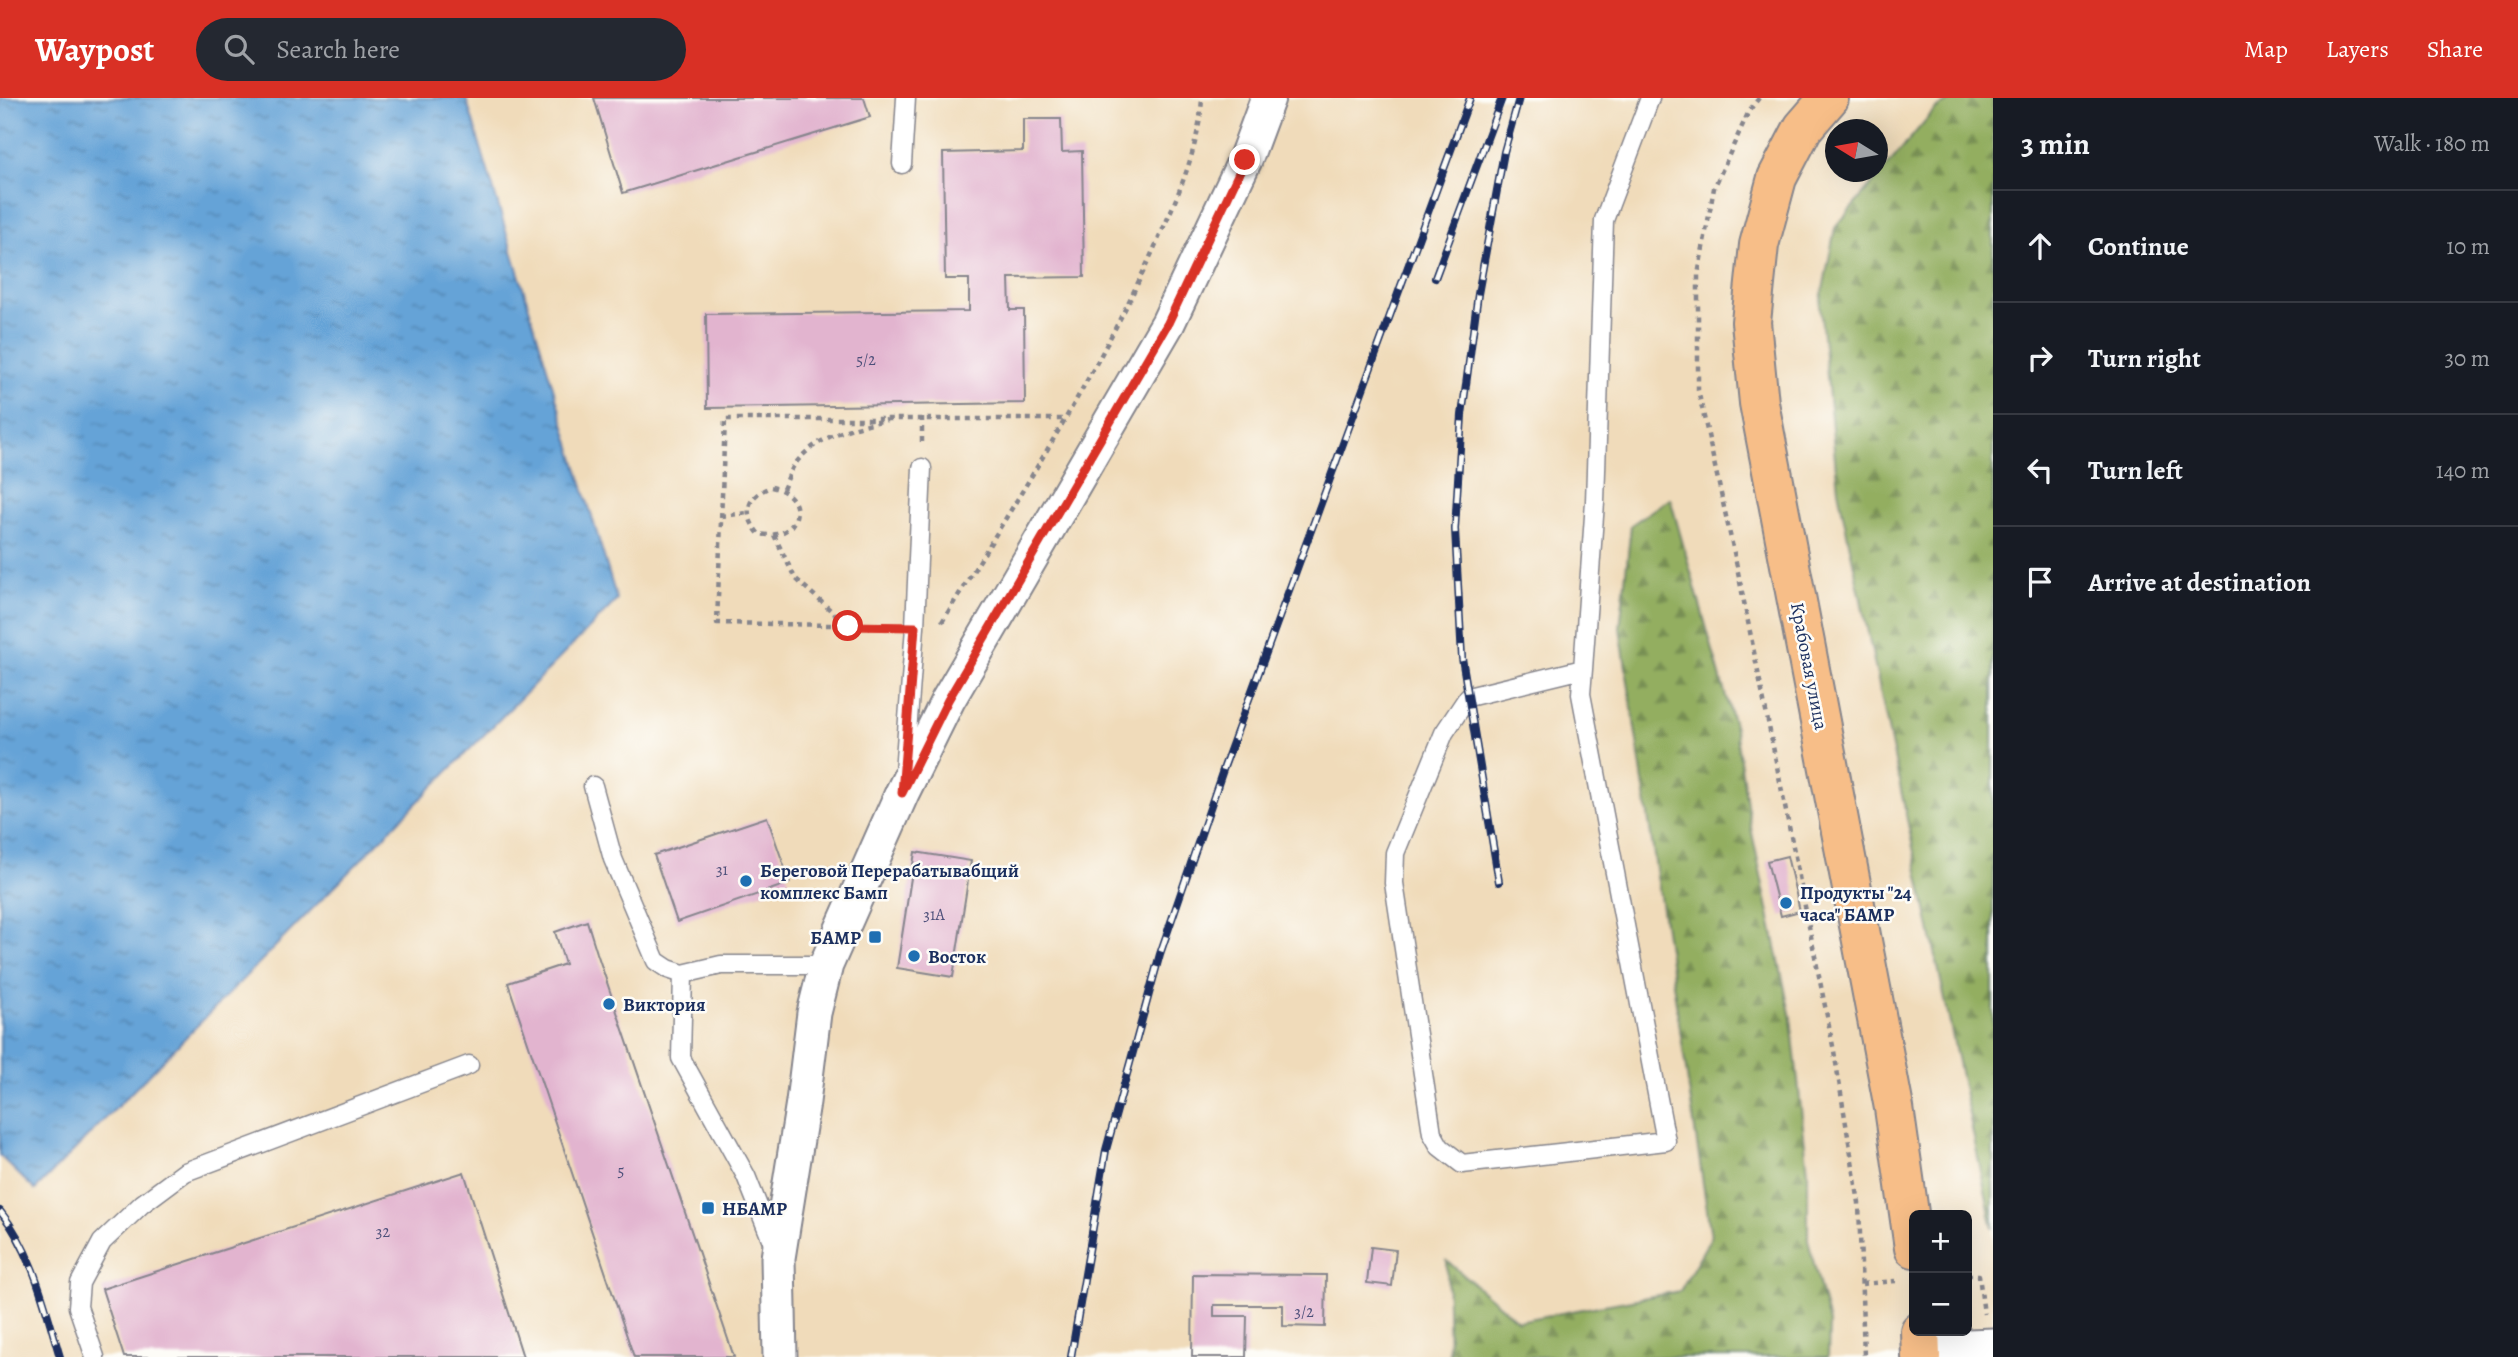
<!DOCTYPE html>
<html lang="en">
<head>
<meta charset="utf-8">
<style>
  :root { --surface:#171b24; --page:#242831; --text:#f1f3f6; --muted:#9ea1a6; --line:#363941; --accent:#d93025 }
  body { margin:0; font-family:Alegreya,serif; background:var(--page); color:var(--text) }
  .controls { position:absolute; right:21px; bottom:21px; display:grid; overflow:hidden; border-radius:10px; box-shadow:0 7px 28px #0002 }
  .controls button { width:63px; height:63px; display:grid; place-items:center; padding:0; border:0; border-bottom:2px solid var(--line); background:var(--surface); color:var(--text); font:35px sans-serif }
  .compass { position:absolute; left:1825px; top:21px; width:63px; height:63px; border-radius:50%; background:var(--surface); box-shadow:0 7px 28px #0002; rotate:281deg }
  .stop { position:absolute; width:21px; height:21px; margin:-16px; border:5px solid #d93025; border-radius:50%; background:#fff }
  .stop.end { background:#d93025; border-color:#fff; box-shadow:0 2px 7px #0008 }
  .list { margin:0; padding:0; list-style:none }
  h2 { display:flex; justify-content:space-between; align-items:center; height:91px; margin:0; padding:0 28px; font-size:30px }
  h2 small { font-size:23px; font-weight:400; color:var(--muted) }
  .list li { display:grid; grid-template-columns:46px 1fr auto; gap:21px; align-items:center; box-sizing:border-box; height:112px; padding:0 28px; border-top:2px solid var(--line) }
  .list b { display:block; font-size:26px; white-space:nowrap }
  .list em { font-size:23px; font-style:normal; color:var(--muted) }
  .icon { flex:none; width:38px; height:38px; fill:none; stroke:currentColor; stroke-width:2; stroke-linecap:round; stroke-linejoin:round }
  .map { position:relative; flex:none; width:1993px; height:1259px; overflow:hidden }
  header { display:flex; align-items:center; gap:42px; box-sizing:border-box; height:98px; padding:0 35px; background:var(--accent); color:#fff }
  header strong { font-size:33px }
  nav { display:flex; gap:38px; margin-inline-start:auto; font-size:24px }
  .search { width:490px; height:63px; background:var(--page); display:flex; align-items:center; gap:18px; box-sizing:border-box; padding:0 24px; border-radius:38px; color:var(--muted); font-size:26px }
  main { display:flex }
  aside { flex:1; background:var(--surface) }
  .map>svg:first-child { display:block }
  .forest { fill:url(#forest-firs); stroke:#576e5f; stroke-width:2 }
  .water { fill:url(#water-ripples); stroke:#40699a; stroke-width:2 }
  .building { fill:#e2b4cf }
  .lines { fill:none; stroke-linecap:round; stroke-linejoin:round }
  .lane-casing { stroke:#86858c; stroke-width:21 }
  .street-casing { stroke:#86858c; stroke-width:37 }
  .primary-casing { stroke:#86858c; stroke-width:42 }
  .path { stroke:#86858c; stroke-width:4.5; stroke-dasharray:5 5; stroke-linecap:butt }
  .lane { stroke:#fff; stroke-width:18 }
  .street { stroke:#fff; stroke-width:33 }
  .primary { stroke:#f7be88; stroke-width:38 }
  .rail-casing { stroke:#1b2f5e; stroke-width:8 }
  .rail { stroke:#fdfcf7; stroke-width:5; stroke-dasharray:16; stroke-linecap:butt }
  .route { stroke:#d93025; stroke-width:9 }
  .poi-dot { fill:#1f6fb2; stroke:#fdfcf7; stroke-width:2.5 }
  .labels { text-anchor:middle; stroke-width:5; stroke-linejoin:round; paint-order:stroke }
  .number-label { font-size:16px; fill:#4d507a }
  .street-label { font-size:19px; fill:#1b2f5e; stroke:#fdfcf7 }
  .poi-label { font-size:19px; font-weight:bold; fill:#1b2f5e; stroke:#fdfcf7; text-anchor:start }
</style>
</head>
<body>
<header>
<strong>Waypost</strong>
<div class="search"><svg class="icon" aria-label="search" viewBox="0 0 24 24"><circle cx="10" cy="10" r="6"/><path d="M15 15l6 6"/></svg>Search here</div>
<nav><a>Map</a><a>Layers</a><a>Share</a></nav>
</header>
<main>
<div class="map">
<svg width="1993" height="1259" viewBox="0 0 1993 1259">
  <defs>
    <pattern id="forest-firs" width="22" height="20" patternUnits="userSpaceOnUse" patternTransform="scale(1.75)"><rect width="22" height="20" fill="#93ae60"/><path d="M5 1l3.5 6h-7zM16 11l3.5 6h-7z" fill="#778e52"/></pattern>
    <pattern id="water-ripples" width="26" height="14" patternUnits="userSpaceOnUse" patternTransform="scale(1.75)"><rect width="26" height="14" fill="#65a3d7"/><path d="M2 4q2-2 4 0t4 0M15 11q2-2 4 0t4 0" fill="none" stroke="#5285b2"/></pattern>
  </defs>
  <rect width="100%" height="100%" fill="#fdfcf7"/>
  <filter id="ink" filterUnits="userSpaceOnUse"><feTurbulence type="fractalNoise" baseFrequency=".0143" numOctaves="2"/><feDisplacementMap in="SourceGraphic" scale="14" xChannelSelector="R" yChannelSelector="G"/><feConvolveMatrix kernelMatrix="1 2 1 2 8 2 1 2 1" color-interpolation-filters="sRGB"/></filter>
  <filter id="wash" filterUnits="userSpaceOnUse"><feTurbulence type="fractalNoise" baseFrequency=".00686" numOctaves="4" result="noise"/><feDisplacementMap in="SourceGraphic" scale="28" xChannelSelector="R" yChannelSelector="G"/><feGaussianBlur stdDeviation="1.57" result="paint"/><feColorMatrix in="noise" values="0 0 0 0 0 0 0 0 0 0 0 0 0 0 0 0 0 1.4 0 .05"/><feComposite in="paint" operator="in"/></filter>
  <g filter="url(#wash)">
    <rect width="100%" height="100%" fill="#f0dbba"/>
    <g class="forest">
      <polygon points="1958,0 1993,0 1993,1131 1838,392 1820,207 1835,130 1936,10"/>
      <polygon points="1670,400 1735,631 1750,725 1791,920 1808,1074 1808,1142 1829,1225 1828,1259 1449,1259 1447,1163 1518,1223 1680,1193 1711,1139 1620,530 1631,427"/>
    </g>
    <polygon class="water" points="0,0 466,0 617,502 35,1092 0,1058"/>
    <g id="blocks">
      <g class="building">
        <polygon points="594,0 864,0 870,19 623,95"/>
        <polygon points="1023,21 1061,21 1062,54 1082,53 1084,179 1009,180 1010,212 1024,212 1025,305 707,310 706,216 969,213 969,181 945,181 943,55 1023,53"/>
        <polygon points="767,719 790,785 677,824 654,757"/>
        <polygon points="915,754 971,763 953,879 897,870"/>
        <polygon points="1787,758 1800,813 1781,818 1767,763"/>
        <polygon points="587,823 597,855 734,1259 634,1259 508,885 565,866 555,834"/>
        <polygon points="464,1074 523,1259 124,1259 102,1191"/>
        <polygon points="1371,1149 1396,1152 1392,1188 1367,1185"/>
        <polygon points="1193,1176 1326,1177 1325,1229 1283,1228 1283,1207 1214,1207 1214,1218 1247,1218 1246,1259 1192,1259"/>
      </g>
    </g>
  </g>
  <g filter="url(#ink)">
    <use href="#blocks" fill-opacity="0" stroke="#86858c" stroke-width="2"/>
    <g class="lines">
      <defs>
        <g id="lane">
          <polyline points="902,66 906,0"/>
          <polyline points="1583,571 1468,599 1444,635 1395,755 1394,785 1432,1035 1440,1049 1462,1066 1666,1043 1581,596 1583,571 1595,404 1604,122 1650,0"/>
          <polyline points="904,674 915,529 922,370"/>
          <polyline points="593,688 613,761 656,863 668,871 683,876 721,867 826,867"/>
          <polyline points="683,876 681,960 746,1078 774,1148"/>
          <polyline points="95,1259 78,1209 80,1185 102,1144 142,1106 185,1074 469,967"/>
        </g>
        <g id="street">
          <polyline points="1921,1250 1993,1247"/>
          <polyline points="780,1259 778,1160 803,1004 814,915 826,867 902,695 948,602 1168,225 1245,62 1268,0"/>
        </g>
        <g id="primary">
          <polyline points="1829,0 1803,30 1777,80 1759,147 1751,224 1759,305 1894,1010 1914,1150"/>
          <polyline points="1920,1233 1921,1259"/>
        </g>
      </defs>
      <use href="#lane" class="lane-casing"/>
      <use href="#street" class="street-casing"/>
      <use href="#primary" class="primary-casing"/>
      <g class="path">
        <polyline points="1759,0 1749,13 1714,90 1698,177 1698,292 1735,459 1834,953 1859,1105 1864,1259"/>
        <polyline points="922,319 922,345"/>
        <path d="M771,389C812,397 801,444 759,436C742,416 746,398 771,389Z"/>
        <path d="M783,391C787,383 790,373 795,366C816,338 855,328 887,322"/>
        <polyline points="721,418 748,415"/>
        <polyline points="774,437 795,480 847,527"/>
        <path d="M942,524C1016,403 1093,284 1152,155C1174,107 1199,54 1202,0"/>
        <polyline points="891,528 717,525 725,321 1066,321"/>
        <polyline points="1967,1177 1979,1177 1984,1216"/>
        <polyline points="1862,1186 1896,1183"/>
      </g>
      <use href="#lane" class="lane"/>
      <use href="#street" class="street"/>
      <use href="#primary" class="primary"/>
      <defs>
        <g id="rail">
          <polyline points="1435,180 1502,0"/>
          <polyline points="1499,784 1462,560 1455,431 1462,317 1478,196 1504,54 1519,0"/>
          <path d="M0,1113C33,1154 45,1209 60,1259"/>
          <polyline points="1071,1259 1106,1052 1160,856 1224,669 1470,0"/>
        </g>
      </defs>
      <use href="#rail" class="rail-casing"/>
      <use href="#rail" class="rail"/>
    </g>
  </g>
  <g class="lines" filter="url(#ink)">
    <polyline class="route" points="848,528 915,529 902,695 948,602 1168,225 1245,62"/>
  </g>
  <g class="poi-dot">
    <circle cx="746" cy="783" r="7"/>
    <circle cx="1786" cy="805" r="7"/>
    <rect x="868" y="832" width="14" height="14" rx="3.5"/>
    <circle cx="914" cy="858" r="7"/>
    <circle cx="609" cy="906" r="7"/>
    <rect x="701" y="1103" width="14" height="14" rx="3.5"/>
  </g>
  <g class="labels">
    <g class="number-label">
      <text x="866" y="267">5/2</text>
      <text x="722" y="777">31</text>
      <text x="934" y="822">31А</text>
      <text x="621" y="1078">5</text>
      <text x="383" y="1139">32</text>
      <text x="1304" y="1219">3/2</text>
    </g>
    <g class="street-label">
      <text transform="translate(1810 568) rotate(79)" y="7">Крабовая улица</text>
    </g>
    <g class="poi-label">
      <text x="760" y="779">Береговой Перерабатывабщий<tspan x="760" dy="22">комплекс Бамп</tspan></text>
      <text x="1800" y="801">Продукты "24<tspan x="1800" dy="22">часа" БАМР</tspan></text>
      <text x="861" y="846" text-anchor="end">БАМР</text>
      <text x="928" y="865">Восток</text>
      <text x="623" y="913">Виктория</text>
      <text x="722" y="1117">НБАМР</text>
    </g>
  </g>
</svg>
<div class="controls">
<button>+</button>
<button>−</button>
</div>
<svg class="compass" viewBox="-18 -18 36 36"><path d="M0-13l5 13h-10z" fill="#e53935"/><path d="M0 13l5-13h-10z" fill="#9ea1a6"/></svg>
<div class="stop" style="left:848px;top:528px"></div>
<div class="stop end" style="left:1245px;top:62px"></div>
</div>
<aside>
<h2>3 min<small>Walk · 180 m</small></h2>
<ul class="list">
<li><svg class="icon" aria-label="ahead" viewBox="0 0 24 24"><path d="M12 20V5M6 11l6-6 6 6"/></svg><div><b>Continue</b></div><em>10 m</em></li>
<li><svg class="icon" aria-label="right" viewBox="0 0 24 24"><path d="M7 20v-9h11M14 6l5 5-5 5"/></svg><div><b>Turn right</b></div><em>30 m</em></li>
<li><svg class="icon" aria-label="left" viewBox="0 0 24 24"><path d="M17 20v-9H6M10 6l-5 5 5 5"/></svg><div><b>Turn left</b></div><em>140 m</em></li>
<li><svg class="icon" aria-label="arrive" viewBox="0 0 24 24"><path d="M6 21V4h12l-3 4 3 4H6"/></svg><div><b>Arrive at destination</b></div></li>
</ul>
</aside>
</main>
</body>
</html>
